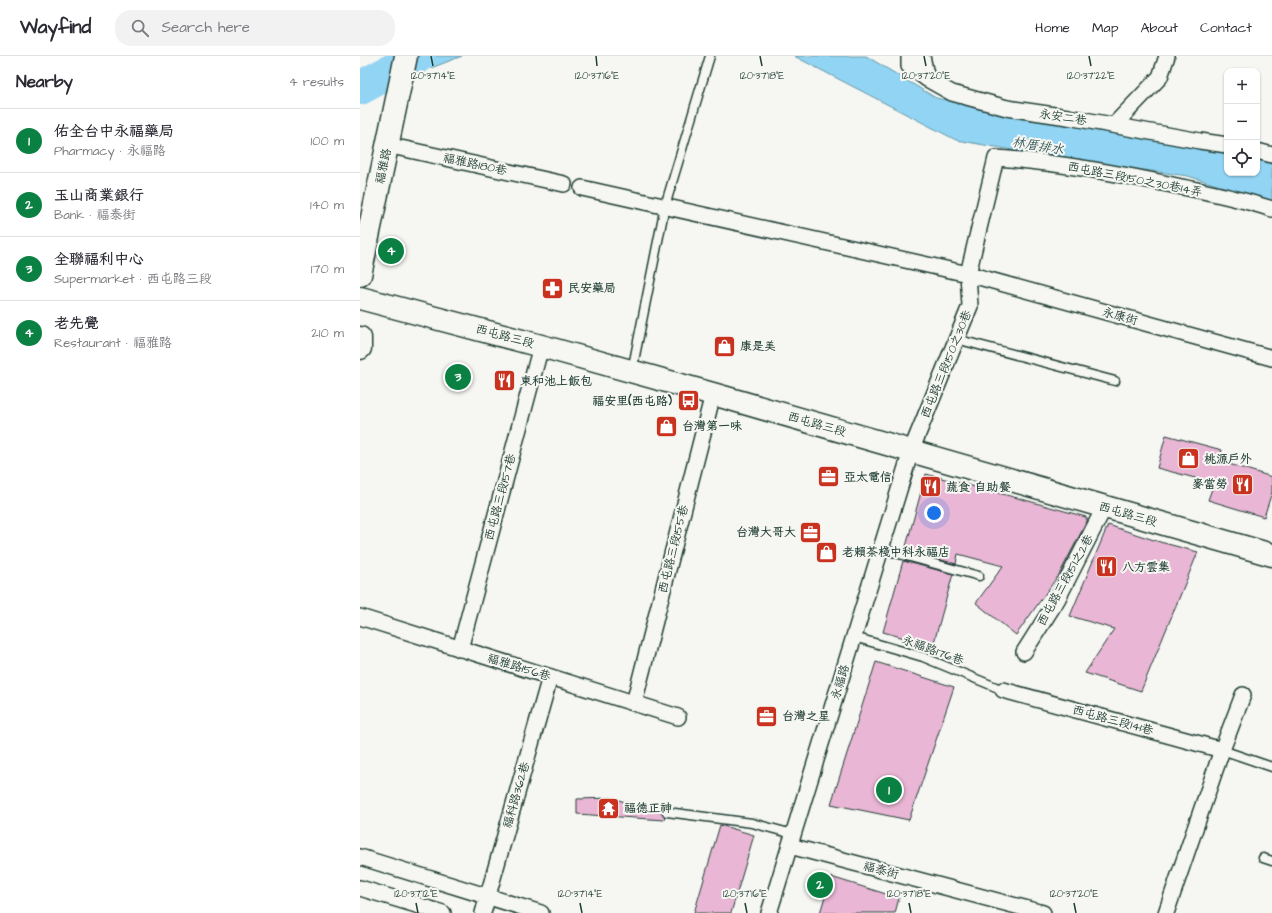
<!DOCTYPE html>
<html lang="en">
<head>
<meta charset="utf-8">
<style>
  :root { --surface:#fff; --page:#f2f2f3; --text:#2b2b33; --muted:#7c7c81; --line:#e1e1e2; --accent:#0b8043 }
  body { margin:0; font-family:"Architects Daughter","LXGW WenKai TC",sans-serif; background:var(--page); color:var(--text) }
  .controls { position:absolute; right:12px; top:12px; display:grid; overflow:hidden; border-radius:8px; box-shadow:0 1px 3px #0004 }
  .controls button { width:36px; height:36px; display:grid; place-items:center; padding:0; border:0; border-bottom:1px solid var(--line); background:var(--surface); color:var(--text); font:20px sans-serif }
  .you { position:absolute; left:574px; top:457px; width:14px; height:14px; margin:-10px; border:3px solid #fff; border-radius:50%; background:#1a73e8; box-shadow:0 0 0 6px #1a73e833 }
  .badge { display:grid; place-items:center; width:26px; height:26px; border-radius:50%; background:var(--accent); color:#fff; font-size:13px; font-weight:700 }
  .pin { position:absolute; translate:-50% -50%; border:2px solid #fff; box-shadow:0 1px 4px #0006 }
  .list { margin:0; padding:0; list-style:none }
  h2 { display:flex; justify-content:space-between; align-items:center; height:52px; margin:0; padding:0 16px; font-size:17px }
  h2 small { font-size:13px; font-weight:400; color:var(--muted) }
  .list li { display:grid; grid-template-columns:26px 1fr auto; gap:12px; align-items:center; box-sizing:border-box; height:64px; padding:0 16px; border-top:1px solid var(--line) }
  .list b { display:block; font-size:15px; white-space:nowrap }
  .list p { margin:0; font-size:13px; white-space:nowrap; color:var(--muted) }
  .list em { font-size:13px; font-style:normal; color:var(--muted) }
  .icon { flex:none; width:22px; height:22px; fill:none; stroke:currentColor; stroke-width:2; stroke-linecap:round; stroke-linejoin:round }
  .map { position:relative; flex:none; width:912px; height:857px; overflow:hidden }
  header { display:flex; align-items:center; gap:24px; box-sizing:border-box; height:56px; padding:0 20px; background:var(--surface); border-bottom:1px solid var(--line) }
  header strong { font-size:19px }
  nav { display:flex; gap:22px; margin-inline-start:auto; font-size:14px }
  .search { width:280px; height:36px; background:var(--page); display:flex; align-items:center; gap:10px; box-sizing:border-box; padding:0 14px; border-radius:16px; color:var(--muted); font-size:15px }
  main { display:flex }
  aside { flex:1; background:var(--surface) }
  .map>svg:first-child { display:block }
  .water { fill:#92d4f3; stroke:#6498a7 }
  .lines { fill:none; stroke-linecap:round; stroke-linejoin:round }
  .river { stroke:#92d4f3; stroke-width:34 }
  .building { fill:#e9b6d5; stroke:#1f3d34 }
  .lane-casing { stroke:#1f3d34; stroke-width:11 }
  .street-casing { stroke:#1f3d34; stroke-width:18 }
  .secondary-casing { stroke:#1f3d34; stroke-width:25 }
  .lane { stroke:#f6f6f2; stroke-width:8 }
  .street { stroke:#f6f6f2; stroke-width:15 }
  .secondary { stroke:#f6f6f2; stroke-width:22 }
  .ticks { fill:none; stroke:#1f3d34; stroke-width:1.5 }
  .labels { text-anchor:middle; stroke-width:4; stroke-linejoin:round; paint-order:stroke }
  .street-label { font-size:12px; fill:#1f3d34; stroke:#f6f6f2 }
  .poi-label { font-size:12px; font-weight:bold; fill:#1f3d34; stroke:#f6f6f2; text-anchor:start }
  .water-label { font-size:13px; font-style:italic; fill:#365b5a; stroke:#f6f6f2 }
  .ticks-label { font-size:10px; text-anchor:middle; fill:#1f3d34; stroke:#f6f6f2; stroke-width:4; stroke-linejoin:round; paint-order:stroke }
</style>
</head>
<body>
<header>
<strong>Wayfind</strong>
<div class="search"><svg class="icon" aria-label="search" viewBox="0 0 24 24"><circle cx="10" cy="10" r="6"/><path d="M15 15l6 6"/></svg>Search here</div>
<nav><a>Home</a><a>Map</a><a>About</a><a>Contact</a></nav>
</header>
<main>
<aside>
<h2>Nearby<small>4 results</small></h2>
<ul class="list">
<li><span class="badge">1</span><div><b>佑全台中永福藥局</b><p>Pharmacy · 永福路</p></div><em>100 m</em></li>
<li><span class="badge">2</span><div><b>玉山商業銀行</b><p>Bank · 福泰街</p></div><em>140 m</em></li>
<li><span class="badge">3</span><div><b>全聯福利中心</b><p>Supermarket · 西屯路三段</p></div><em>170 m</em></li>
<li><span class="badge">4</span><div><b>老先覺</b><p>Restaurant · 福雅路</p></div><em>210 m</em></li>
</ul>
</aside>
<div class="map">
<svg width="912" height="857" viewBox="0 0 912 857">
  <rect width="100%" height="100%" fill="#f6f6f2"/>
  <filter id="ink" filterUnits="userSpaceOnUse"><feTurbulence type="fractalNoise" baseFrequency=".025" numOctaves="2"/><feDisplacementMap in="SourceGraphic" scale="8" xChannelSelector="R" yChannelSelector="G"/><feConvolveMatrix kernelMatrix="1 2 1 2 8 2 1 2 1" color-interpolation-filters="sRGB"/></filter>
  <g filter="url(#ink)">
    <g class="water">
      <polygon points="71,0 102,0 66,14"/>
      <polygon points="434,0 506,0 576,42 738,75 867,96 867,117 897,117 897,103 912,108 912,146 828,120 704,103 596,84"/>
    </g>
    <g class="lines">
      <polyline class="river" points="0,32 59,0"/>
    </g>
    <g class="building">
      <polygon points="806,379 862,394 859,405 912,421 912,436 904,461 848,444 854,427 797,412"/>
      <polygon points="566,418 665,444 726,461 726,463 728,463 700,517 656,579 616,547 643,510 598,498 596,508 545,494"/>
      <polygon points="748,469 800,486 838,496 781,635 725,617 754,573 710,560"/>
      <polygon points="543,505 593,518 573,590 523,576"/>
      <polygon points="516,606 594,631 549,764 471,748"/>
      <polygon points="251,742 302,756 305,761 304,764 217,758 217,743"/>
      <polygon points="360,769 394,779 371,857 334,857"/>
      <polygon points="471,821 539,842 535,857 460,857"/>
    </g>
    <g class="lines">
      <defs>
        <g id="lane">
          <polyline points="596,283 755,325"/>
          <polyline points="272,315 305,150 350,0"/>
          <polyline points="521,493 619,520"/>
          <polyline points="494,581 563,601 643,634"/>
          <polyline points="862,694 912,711"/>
          <polyline points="307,756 392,767 433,778"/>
          <polyline points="903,802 912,805"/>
        </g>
        <g id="street">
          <polyline points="549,0 549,10 567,23"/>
          <polyline points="562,0 567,23 592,37 647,52 708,61 840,85 867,89"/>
          <polyline points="754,69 800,21 807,0"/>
          <polyline points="27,89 204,128"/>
          <polyline points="897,95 912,99"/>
          <polyline points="222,132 608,218 912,302"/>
          <polyline points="0,561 318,661"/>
          <polyline points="100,593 181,290"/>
          <polyline points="664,596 697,544 744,452"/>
          <polyline points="643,634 862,694"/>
          <polyline points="274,647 353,338"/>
          <polyline points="430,790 683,857"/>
          <polyline points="0,801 181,857"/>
          <polyline points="0,832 83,857"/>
          <polyline points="123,857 190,621"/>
          <path d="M409,857L551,395L610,250L608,218L636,102C697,106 757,117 817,130C849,136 881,143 912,153"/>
          <polyline points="806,857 862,694 883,639"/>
        </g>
        <g id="secondary">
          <polyline points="0,219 46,0"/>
          <polyline points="0,242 181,290 353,338 912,499"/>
          <polyline points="0,282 0,292"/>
        </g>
      </defs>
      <use href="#lane" class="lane-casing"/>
      <use href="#street" class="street-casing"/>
      <use href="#secondary" class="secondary-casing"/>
      <use href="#lane" class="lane"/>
      <use href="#street" class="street"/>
      <use href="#secondary" class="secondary"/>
    </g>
  </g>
  <path class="ticks" d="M71,0L73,10M236,0L237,10M400,0L402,10M564,0L566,10M729,0L731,10M56,847L58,857M220,847L222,857M385,847L387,857M549,847L551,857M714,847L716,857"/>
  <defs>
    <symbol id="pharmacy-square" viewBox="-11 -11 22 22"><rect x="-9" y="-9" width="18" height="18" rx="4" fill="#c8321e" stroke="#f6f6f2"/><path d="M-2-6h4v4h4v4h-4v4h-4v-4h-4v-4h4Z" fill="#fff"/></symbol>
    <symbol id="shop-square" viewBox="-11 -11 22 22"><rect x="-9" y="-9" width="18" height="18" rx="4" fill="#c8321e" stroke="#f6f6f2"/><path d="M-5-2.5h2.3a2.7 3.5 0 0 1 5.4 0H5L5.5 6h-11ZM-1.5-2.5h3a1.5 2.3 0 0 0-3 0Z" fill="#fff"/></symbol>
    <symbol id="restaurant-square" viewBox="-11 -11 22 22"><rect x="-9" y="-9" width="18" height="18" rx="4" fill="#c8321e" stroke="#f6f6f2"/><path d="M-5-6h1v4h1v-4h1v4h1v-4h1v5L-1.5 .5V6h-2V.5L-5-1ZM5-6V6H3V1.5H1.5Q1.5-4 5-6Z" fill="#fff"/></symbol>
    <symbol id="bus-square" viewBox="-11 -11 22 22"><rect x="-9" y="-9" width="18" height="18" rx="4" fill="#c8321e" stroke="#f6f6f2"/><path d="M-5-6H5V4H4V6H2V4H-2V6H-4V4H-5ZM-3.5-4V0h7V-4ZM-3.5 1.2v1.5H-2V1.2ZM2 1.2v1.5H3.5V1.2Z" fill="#fff"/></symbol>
    <symbol id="office-square" viewBox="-11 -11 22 22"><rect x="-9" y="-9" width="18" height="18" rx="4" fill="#c8321e" stroke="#f6f6f2"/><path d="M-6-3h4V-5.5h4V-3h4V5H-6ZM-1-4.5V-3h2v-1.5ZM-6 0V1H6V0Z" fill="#fff"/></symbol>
    <symbol id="temple-square" viewBox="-11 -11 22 22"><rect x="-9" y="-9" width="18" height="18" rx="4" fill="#c8321e" stroke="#f6f6f2"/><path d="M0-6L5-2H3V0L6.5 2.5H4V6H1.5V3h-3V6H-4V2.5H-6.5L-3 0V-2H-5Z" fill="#fff"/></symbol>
  </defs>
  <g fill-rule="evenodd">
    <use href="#pharmacy-square" x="180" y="220" width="25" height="25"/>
    <use href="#shop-square" x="352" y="278" width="25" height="25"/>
    <use href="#restaurant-square" x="132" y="312" width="25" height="25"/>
    <use href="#bus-square" x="316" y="332" width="25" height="25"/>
    <use href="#shop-square" x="294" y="358" width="25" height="25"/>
    <use href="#shop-square" x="816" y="390" width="25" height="25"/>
    <use href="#office-square" x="456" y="408" width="25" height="25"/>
    <use href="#restaurant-square" x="870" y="416" width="25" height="25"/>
    <use href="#restaurant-square" x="558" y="418" width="25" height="25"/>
    <use href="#office-square" x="438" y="464" width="25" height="25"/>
    <use href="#shop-square" x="454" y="484" width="25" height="25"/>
    <use href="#restaurant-square" x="734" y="498" width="25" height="25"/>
    <use href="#office-square" x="394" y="648" width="25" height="25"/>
    <use href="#temple-square" x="236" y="740" width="25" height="25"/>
  </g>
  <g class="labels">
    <g class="street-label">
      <text transform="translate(703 61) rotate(9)" y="4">永安二巷</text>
      <text transform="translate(115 108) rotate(12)" y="4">福雅路180巷</text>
      <text transform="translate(23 110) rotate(-78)" y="4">福雅路</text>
      <text transform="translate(775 123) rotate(11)" y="4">西屯路三段150之30巷14弄</text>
      <text transform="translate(760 260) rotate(15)" y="4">永康街</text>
      <text transform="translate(145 280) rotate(15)" y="4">西屯路三段</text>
      <text transform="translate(586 308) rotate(-68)" y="4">西屯路三段150之30巷</text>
      <text transform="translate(457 368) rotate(16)" y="4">西屯路三段</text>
      <text transform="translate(140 441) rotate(-75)" y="4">西屯路三段157巷</text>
      <text transform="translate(768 458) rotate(16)" y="4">西屯路三段</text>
      <text transform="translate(313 493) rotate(-76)" y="4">西屯路三段155巷</text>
      <text transform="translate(705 524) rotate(-61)" y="4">西屯路三段151之2巷</text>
      <text transform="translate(573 594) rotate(20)" y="4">永福路176巷</text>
      <text transform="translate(159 611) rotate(17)" y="4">福雅路156巷</text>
      <text transform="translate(480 626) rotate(-73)" y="4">永福路</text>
      <text transform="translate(753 664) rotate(15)" y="4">西屯路三段141巷</text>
      <text transform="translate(156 739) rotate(-74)" y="4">福科路362巷</text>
      <text transform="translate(521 814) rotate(15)" y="4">福泰街</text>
    </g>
    <g class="poi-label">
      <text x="208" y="236">民安藥局</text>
      <text x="380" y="294">康是美</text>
      <text x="160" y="329">東和池上飯包</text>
      <text x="312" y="349" text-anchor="end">福安里(西屯路)</text>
      <text x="322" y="374">台灣第一味</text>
      <text x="844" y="407">桃源戶外</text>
      <text x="484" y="425">亞太電信</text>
      <text x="868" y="432" text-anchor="end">麥當勞</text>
      <text x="586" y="435">蔬食 自助餐</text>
      <text x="436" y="480" text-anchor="end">台灣大哥大</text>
      <text x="482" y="500">老賴茶棧中科永福店</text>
      <text x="762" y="515">八方雲集</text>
      <text x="422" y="664">台灣之星</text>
      <text x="264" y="756">福德正神</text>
    </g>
    <g class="water-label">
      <text transform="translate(678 89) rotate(9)" y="5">林厝排水</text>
    </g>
  </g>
  <g class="ticks-label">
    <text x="73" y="23">120°37'14"E</text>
    <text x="237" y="23">120°37'16"E</text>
    <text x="402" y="23">120°37'18"E</text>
    <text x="566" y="23">120°37'20"E</text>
    <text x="731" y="23">120°37'22"E</text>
    <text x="56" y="841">120°37'12"E</text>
    <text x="220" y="841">120°37'14"E</text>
    <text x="385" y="841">120°37'16"E</text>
    <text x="549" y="841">120°37'18"E</text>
    <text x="714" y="841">120°37'20"E</text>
  </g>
</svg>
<div class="controls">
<button>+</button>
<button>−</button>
<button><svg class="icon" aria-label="locate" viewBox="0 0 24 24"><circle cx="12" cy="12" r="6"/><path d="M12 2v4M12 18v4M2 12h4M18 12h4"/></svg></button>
</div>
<div class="you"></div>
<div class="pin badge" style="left:529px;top:734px">1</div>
<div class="pin badge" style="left:460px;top:829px">2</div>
<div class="pin badge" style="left:98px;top:321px">3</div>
<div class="pin badge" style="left:31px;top:195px">4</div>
</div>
</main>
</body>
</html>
